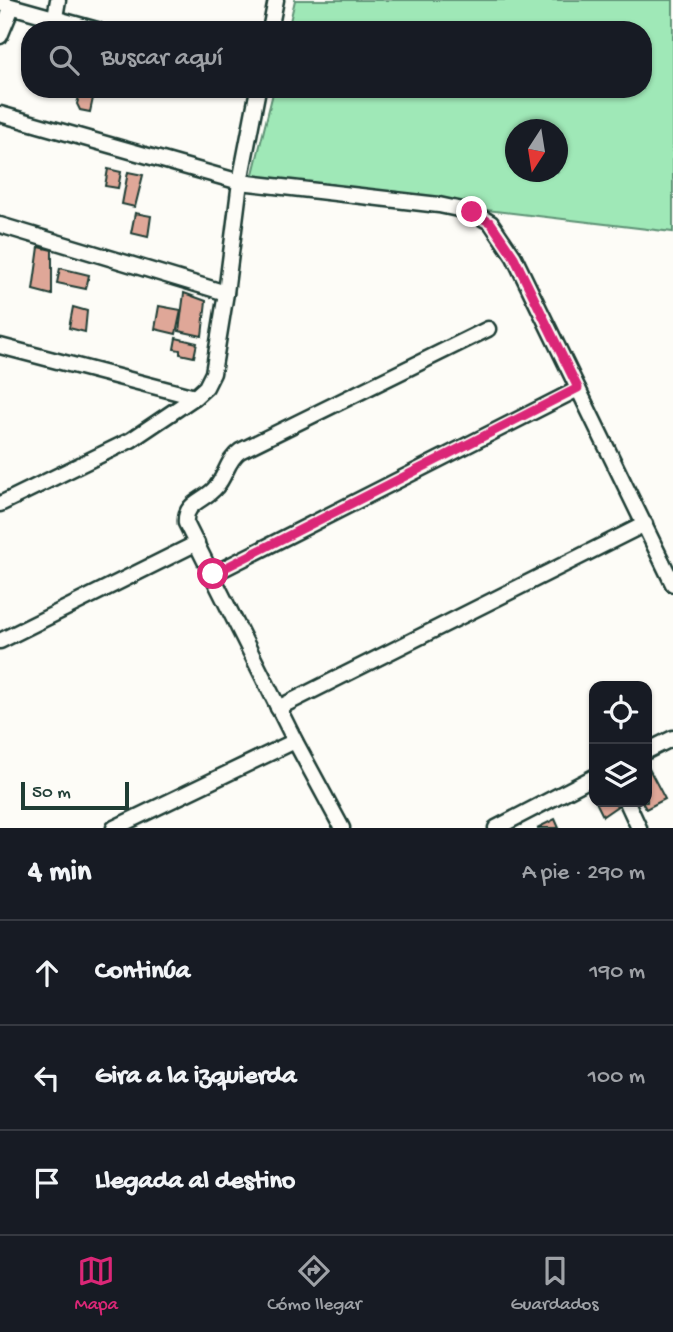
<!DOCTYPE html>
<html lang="es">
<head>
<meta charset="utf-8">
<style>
  :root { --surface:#171b24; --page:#242831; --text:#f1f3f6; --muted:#9ea1a6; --line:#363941; --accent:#db2777 }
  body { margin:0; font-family:"Gochi Hand",sans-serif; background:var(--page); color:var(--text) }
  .controls { position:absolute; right:21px; bottom:21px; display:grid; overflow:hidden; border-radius:14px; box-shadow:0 2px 5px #0004 }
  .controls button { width:63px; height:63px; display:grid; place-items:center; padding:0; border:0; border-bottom:2px solid var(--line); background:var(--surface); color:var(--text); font:35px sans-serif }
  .compass { position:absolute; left:505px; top:119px; width:63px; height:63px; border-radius:50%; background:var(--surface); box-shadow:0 2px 5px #0004; rotate:192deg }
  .scale { position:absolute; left:21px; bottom:18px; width:108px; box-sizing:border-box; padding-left:7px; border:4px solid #1f3d34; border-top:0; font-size:19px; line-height:24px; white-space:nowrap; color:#1f3d34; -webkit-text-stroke:5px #fdfcf7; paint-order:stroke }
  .stop { position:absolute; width:21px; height:21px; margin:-16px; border:5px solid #db2777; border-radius:50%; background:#fff }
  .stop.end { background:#db2777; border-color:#fff; box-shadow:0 2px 7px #0008 }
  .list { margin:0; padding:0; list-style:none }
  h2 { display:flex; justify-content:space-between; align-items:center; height:91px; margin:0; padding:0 28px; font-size:30px }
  h2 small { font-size:23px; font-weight:400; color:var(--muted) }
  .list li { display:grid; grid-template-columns:46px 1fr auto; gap:21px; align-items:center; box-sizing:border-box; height:105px; padding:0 28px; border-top:2px solid var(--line) }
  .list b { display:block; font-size:26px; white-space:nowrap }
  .list em { font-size:23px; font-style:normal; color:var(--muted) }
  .icon { flex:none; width:38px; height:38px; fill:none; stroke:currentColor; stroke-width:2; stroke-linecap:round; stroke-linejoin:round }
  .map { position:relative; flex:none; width:673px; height:828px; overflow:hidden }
  .search { position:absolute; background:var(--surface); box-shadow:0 2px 5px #0004; left:21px; right:21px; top:21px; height:77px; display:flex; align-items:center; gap:18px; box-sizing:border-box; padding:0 24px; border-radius:28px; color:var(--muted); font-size:26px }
  .sheet { height:406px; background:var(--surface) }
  nav { display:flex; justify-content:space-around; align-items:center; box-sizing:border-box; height:98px; border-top:2px solid var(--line); background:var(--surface); font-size:19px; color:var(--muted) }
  nav a { display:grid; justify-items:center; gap:4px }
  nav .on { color:var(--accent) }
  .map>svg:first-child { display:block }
  .green { fill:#9fe8b7; stroke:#5f9276; stroke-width:2; fill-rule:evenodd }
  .building { fill:#dfa798; stroke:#1f3d34; stroke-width:2 }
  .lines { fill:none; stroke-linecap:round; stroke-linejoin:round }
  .minor-casing { stroke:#1f3d34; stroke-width:19 }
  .minor { stroke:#fdfcf7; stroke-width:14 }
  .route { stroke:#db2777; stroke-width:9 }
</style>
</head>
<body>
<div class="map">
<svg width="673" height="828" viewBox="0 0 673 828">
  <rect width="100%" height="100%" fill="#fdfcf7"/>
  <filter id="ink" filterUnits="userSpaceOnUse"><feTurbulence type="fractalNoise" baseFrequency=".0143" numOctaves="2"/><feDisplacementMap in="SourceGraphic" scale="14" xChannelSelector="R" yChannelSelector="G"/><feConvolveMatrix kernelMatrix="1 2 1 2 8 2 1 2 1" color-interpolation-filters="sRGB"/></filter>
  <g filter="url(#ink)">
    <path class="green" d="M295,0H673V232L251,182L274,89H643V30H288ZM516,130H558V172H516Z"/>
    <g class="building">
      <polygon points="81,89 95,89 90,112 80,110 77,104"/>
      <polygon points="108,169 121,172 118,188 105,186"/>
      <polygon points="128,172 143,175 135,207 122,204"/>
      <polygon points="135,213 151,216 148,237 131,233"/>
      <polygon points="39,247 52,250 52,295 33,290"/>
      <polygon points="60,268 89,275 86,289 57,283"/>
      <polygon points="184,293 206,301 202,336 179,331"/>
      <polygon points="159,306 181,310 176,334 155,329"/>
      <polygon points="73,307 87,311 85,332 69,328"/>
      <polygon points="176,338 197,343 194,357 180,354 180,350 174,349"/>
      <polygon points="647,765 665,799 646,809 642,802 647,802"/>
      <polygon points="596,802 617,802 619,805 603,816"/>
      <polygon points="555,819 559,828 537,828"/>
    </g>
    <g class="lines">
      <defs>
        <g id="minor">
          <polyline points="0,3 97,30"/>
          <polyline points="55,17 58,0"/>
          <polyline points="270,30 276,0"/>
          <polyline points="0,36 12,7"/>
          <polyline points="0,114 240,182 439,205 472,212 491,223 514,257 673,584"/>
          <polyline points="0,225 226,293"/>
          <polyline points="0,346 195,397"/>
          <polyline points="0,504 131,440 195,397 206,387 213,373 226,293 240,182 258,89"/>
          <polyline points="213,574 578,389"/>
          <polyline points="0,641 197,543"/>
          <polyline points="278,708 645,524"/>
          <polyline points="647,751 673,738"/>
          <polyline points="627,802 639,828"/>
          <polyline points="114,828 295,741"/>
          <path d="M342,828L295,741L186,523C184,502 205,501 216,487C226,476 227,460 240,451L488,329"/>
          <polyline points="496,828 594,777"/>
        </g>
      </defs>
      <use href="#minor" class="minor-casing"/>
      <use href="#minor" class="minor"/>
    </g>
  </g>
  <g class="lines" filter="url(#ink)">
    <polyline class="route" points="213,574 578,388 514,257 491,223 472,212"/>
  </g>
</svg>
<div class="controls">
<button><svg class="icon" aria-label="locate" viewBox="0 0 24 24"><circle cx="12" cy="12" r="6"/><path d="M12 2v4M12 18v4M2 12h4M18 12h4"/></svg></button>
<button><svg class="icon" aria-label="layers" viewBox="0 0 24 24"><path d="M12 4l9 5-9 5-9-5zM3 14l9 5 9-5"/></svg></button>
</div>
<svg class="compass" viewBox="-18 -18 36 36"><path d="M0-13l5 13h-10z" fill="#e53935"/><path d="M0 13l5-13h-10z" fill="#9ea1a6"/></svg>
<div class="scale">50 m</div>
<div class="stop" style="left:213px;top:574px"></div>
<div class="stop end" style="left:472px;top:212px"></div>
<div class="search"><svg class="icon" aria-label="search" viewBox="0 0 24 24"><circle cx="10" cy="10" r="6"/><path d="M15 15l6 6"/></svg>Buscar aquí</div>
</div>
<section class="sheet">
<h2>4 min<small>A pie · 290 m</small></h2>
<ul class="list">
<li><svg class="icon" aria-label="ahead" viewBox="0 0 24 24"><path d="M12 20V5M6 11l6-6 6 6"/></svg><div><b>Continúa</b></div><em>190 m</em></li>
<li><svg class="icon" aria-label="left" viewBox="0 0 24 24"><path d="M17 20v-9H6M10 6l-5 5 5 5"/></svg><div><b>Gira a la izquierda</b></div><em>100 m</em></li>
<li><svg class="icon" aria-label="arrive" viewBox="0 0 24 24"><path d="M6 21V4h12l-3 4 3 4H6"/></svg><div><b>Llegada al destino</b></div></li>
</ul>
</section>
<nav>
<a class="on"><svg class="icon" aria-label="map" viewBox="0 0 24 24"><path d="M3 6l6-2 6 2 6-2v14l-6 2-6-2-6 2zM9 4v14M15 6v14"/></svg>Mapa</a>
<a><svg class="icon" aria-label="directions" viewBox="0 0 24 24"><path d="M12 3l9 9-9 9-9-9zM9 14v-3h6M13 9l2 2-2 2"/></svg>Cómo llegar</a>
<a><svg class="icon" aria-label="saved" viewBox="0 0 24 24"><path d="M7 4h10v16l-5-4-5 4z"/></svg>Guardados</a>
</nav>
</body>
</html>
